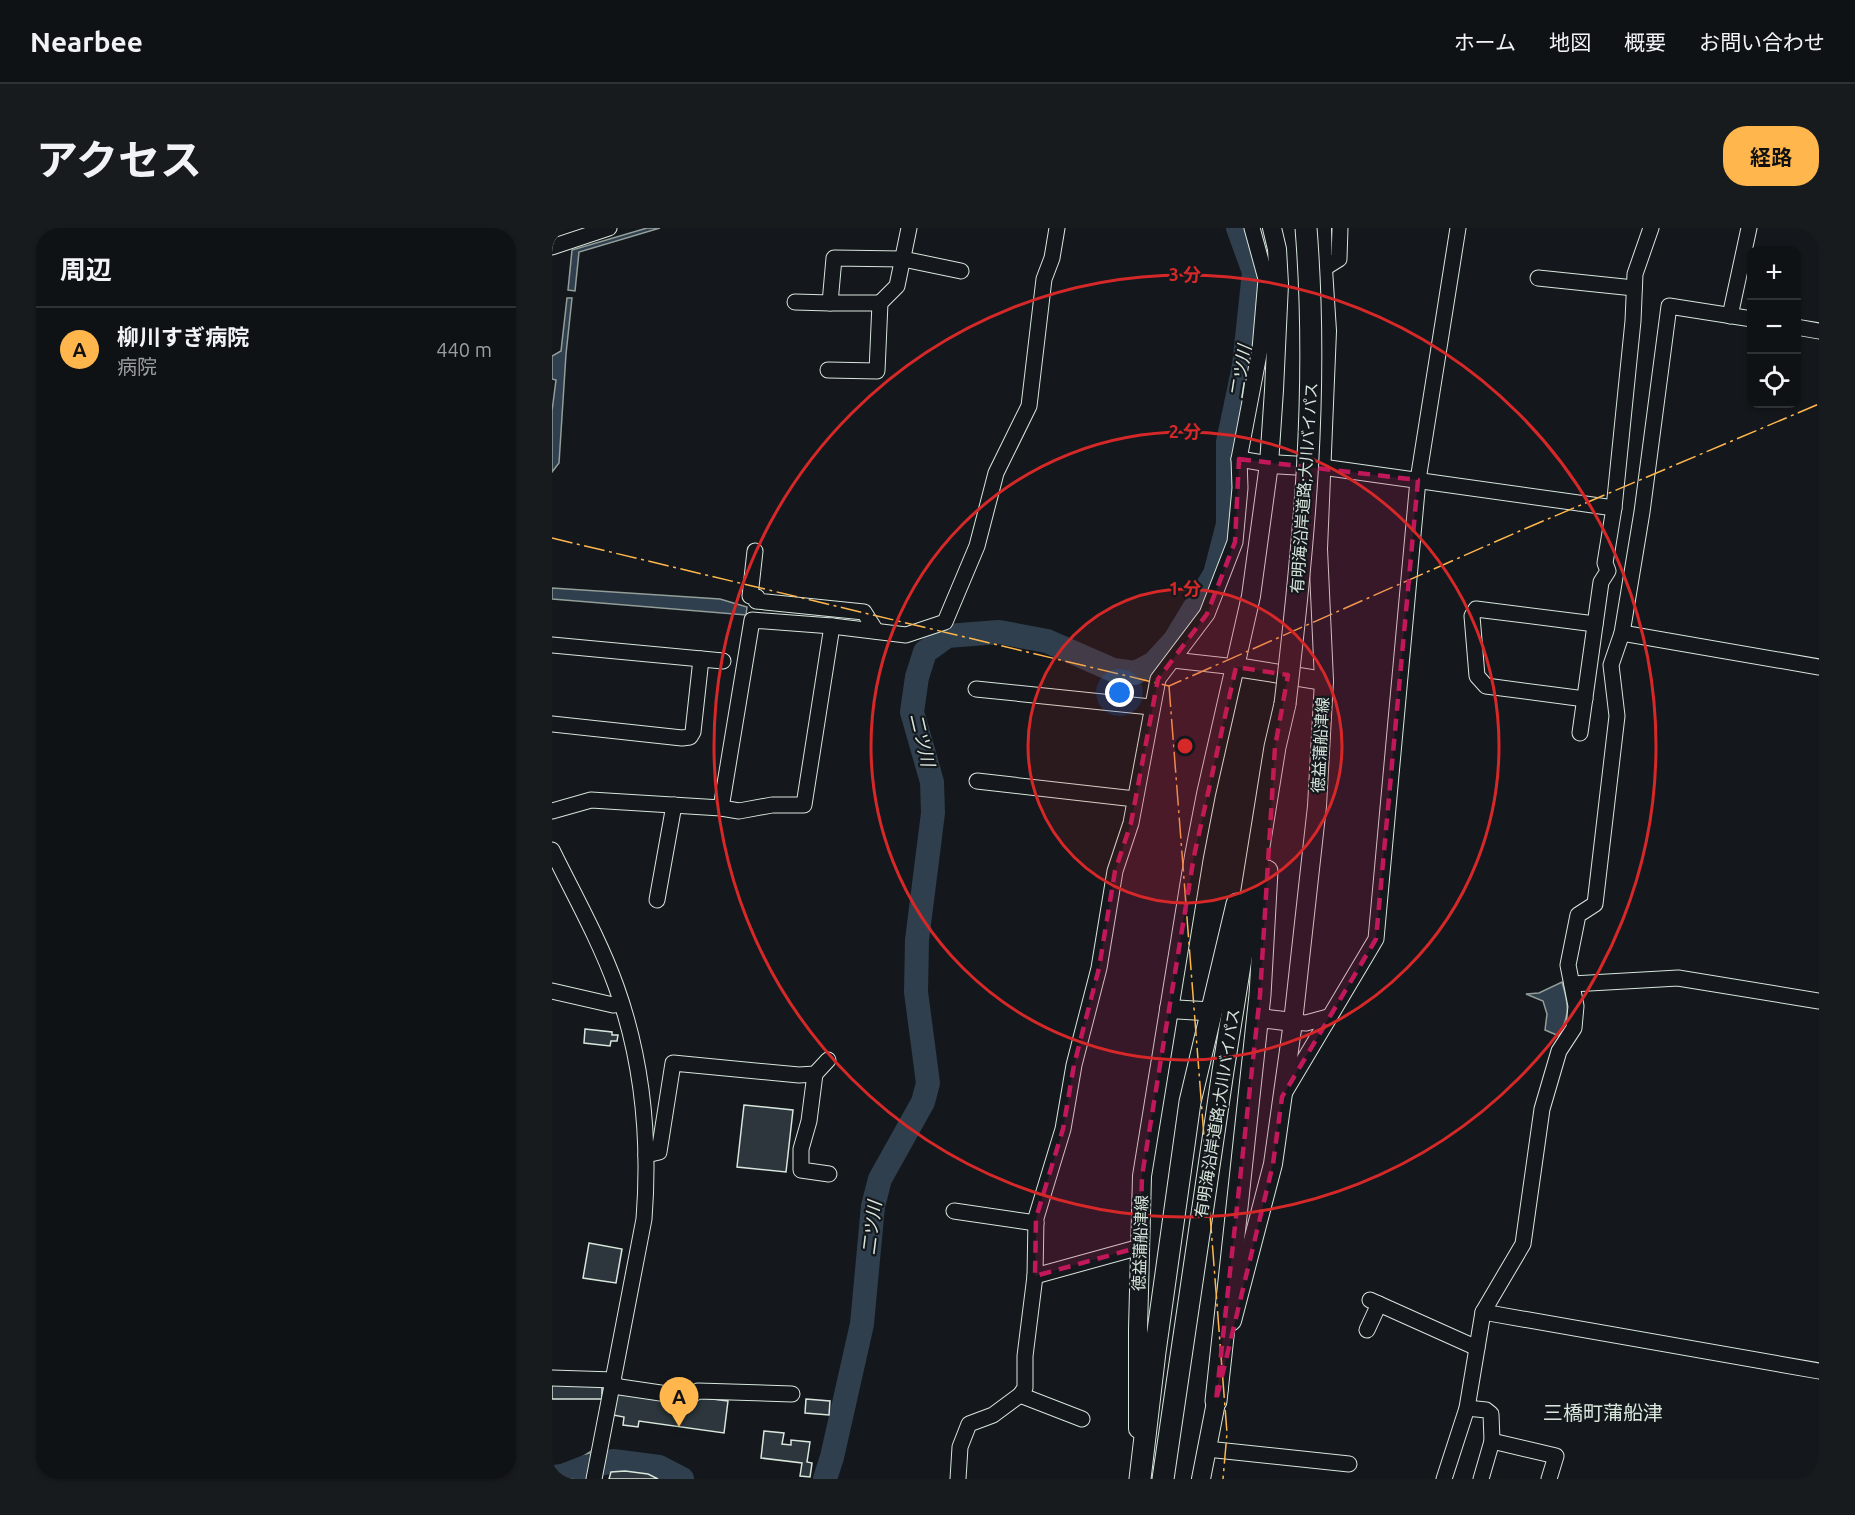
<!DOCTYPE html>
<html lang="ja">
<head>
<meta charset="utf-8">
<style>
  :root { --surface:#0f1215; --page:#181b1e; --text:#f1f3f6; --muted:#9b9ea0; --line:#2f3234; --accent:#ffb74d }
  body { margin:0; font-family:Ubuntu,"Noto Sans JP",sans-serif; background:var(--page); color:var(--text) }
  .controls { position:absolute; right:18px; top:18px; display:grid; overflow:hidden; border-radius:12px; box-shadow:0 2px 4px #0004 }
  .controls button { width:54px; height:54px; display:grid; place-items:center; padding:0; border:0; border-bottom:2px solid var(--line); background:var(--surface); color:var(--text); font:30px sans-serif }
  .you { position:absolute; left:568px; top:465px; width:21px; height:21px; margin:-15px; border:4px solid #fff; border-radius:50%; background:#1a73e8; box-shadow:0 0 0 9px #1a73e833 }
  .badge { display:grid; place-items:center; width:39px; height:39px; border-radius:50%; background:var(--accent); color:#111; font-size:20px; font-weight:700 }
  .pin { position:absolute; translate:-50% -50px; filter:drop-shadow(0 2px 3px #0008) }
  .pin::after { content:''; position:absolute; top:32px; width:21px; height:18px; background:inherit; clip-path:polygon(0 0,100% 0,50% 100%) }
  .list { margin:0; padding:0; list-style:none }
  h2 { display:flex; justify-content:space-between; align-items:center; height:78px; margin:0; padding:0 24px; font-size:26px }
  h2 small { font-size:20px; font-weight:400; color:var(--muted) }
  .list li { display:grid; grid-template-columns:39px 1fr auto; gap:18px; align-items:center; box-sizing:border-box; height:84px; padding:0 24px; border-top:2px solid var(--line) }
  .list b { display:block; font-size:22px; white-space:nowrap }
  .list p { margin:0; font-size:20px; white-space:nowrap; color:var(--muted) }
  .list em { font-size:20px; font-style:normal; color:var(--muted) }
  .icon { flex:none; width:33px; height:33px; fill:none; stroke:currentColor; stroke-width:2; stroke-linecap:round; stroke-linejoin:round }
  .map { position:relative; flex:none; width:1267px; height:1251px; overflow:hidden; border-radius:24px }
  header { display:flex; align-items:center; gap:36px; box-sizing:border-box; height:84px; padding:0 30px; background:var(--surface); border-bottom:2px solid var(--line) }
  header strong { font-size:28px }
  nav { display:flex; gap:33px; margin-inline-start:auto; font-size:21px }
  .intro { display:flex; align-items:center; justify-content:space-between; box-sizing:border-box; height:144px; padding:0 36px }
  h1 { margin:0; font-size:42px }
  .button { padding:15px 27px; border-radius:24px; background:var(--accent); color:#111; font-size:21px; font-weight:700 }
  main { display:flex; gap:36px; padding:0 36px }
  aside { flex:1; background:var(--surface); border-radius:24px; box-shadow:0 2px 4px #0004 }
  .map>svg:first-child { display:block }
  .water { fill:#2f3f4d; stroke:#939e99; stroke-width:1.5 }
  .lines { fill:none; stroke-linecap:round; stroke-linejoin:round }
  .river { stroke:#2f3f4d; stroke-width:24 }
  .building { fill:#2c363c; stroke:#d8e6dc; stroke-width:1.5 }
  .minor-casing { stroke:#d8e6dc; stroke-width:17 }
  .major-casing { stroke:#d8e6dc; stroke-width:20 }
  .highway-casing { stroke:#d8e6dc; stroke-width:23 }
  .minor { stroke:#14181c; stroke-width:15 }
  .major { stroke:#14181c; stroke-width:18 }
  .highway { stroke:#14181c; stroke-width:21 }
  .highway-bridge-casing { stroke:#d8e6dc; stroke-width:23; stroke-linecap:butt }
  .highway-bridge { stroke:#14181c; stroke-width:21 }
  .power { stroke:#ffb74d; stroke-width:1.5; stroke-dasharray:21 4.5 3 4.5; stroke-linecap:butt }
  .marked { fill:#c2185b; fill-opacity:0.2; stroke:#c2185b; stroke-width:4.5; stroke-dasharray:12 8; stroke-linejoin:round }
  .ring { fill:none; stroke:#d62828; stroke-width:3 }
  .labels { text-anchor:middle; stroke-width:4.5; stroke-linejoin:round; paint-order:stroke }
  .street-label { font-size:16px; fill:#d8e6dc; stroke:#14181c }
  .water-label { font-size:18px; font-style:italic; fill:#d8e6dc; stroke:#14181c }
  .quarter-label { font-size:20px; fill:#d8e6dc; stroke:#14181c }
  .centre { fill:#d62828; stroke:#14181c; stroke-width:3 }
  .ring-label { font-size:18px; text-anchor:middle; font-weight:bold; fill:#d62828; stroke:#14181c; stroke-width:4.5; stroke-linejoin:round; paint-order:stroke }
</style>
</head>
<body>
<header>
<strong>Nearbee</strong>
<nav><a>ホーム</a><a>地図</a><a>概要</a><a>お問い合わせ</a></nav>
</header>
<div class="intro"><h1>アクセス</h1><a class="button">経路</a></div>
<main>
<aside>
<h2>周辺<small></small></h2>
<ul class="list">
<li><span class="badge">A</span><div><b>柳川すぎ病院</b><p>病院</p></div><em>440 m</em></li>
</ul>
</aside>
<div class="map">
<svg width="1267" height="1251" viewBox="0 0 1267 1251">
  <rect width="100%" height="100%" fill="#14181c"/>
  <g class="water">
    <polygon points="95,0 108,0 27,24 23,63 16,62 20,22"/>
    <polygon points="15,70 20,70 14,126 7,235 0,244 0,183 4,152 0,151 0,128 9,123"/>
    <polygon points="0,360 168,371 195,379 194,387 0,371"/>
    <path d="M1010,754C1017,777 1018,786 1007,808L993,802L995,786L991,773L974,766L987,765Z"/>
    <polygon points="38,1224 31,1249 24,1251 0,1251 0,1240 27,1231"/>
  </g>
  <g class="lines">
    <g class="river">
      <polyline points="0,1249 11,1248 34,1239 61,1233 107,1239 130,1251"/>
      <polyline points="273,1251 280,1229 310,1096 321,978 328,951 371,874 376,855 364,764 365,712 381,585 380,554 360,484 365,449 373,424 395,408 447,404 495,413 561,442 583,445 602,435 623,412 663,346 676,296 676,214 692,138 702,44 686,0"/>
    </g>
  </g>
  <g class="building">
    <polygon points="33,801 60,804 60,807 66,807 65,813 59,813 58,818 32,815"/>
    <polygon points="192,877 241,882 234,944 185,939"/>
    <polygon points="37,1015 70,1021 64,1055 31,1050"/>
    <rect x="0" y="1157" width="50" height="14"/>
    <polygon points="65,1164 145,1169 176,1173 172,1205 87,1193 86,1199 71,1197 72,1189 61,1187"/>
    <polygon points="254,1171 278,1173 277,1187 253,1185"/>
    <polygon points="212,1203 232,1205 230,1216 239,1217 239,1212 258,1214 255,1234 260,1235 258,1249 248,1248 250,1235 209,1230"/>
    <polygon points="73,1243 96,1246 106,1251 57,1251 59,1244"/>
  </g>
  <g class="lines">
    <defs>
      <g id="minor">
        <polyline points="0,19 57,0"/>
        <polyline points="771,41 787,31 788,0"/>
        <polyline points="986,50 1082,60"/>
        <polyline points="243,74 278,75"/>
        <polyline points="328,75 278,75 282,30 351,31 409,43"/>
        <polyline points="1178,88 1197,0"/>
        <polyline points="1244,99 1267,103"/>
        <polyline points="276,142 325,143 328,75 345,58 357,0"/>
        <polyline points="687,231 717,236"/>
        <polyline points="770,239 1062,280"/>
        <polyline points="203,323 198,368 205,369 204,373 312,384 324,403"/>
        <polyline points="1070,405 1267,439"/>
        <polyline points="0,417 171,433"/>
        <polyline points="621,432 684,439"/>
        <polyline points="424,461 599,479"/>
        <polyline points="1033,471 934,458 925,448 920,388 924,381 1043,396"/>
        <polyline points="0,496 130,510 138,509 141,504 149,431"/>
        <polyline points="1028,505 1049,354 1056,343 1053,335 1062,280 1081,93 1083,46 1099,0"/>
        <polyline points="425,553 583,571"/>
        <polyline points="169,580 187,583 220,577 252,577 280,398"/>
        <polyline points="0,583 39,572 169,580 200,392 280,398 354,407 393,394 425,318 444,245 477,178 492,51 500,30 505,0"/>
        <path d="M0,622C22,667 47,711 64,758C91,833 98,913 92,991L42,1251"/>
        <polyline points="105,672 122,577"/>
        <polyline points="1020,756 1126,750 1267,773"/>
        <polyline points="0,763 61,777 69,776"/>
        <polyline points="741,794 754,795 776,789"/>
        <polyline points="263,846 257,893 249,921 249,942 277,946"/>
        <polyline points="733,864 824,711 866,252 906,0"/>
        <polyline points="94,927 107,924 121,835 247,847 263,846 276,832"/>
        <polyline points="402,983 484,995"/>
        <polyline points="483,1048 588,1019"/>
        <polyline points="818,1072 925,1120"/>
        <polyline points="931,1084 1267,1143"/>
        <polyline points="815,1102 827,1076"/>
        <polyline points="0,1150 62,1152"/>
        <polyline points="61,1158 129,1168 137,1169 146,1163 240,1166"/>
        <polyline points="468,1167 530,1191"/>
        <polyline points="915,1180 934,1182 939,1186 940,1213 929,1251"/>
        <polyline points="940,1213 1004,1228 997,1251"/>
        <polyline points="655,1221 797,1236"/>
        <polyline points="406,1251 408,1219 417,1196 441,1187 468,1167 473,1160 473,1128 483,1048 484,990 511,901 522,837 547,740 563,643 579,595 606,451 655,386 683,314 688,260 687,231 708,121 714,51 700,0"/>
        <polyline points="892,1251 915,1180 931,1084 971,1016 990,881 1007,823 1022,800 1024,778 1016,737 1026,687 1043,676 1065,488 1059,437 1070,405 1090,284 1117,78 1200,91"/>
      </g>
      <g id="major">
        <polyline points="717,236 769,239"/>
        <polyline points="684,439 772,453"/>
        <polyline points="617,781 651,783"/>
        <polyline points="716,791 741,794"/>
        <polyline points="680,1093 721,936 741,794 765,578 772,453 766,321 775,103 771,41 770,0"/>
        <polyline points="586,1201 586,1101 590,948 642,628 654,566 699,368 717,236 722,162 727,56 725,21 720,0"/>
        <polyline points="649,1251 667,1159"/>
      </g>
      <g id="highway">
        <polyline points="664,1173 708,767 715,643"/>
        <polyline points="588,1251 603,1124 638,874 685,676"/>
        <polyline points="611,1251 671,843 723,519 733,476"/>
      </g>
    </defs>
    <use href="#minor" class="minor-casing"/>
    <use href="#major" class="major-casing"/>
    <use href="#highway" class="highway-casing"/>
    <use href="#minor" class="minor"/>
    <use href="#major" class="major"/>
    <use href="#highway" class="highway"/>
    <defs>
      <path id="highway-bridge" d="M733,476C752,315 767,163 754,0"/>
    </defs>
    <use href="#highway-bridge" class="highway-bridge-casing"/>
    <use href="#highway-bridge" class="highway-bridge"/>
    <g class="power">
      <polyline points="0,310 617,458 970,302 1267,176"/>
      <polyline points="617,458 675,1205 671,1251"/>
    </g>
  </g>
  <path class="marked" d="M687,231L866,252L824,711L730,869L721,936L664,1173L708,767L723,519L736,447L684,439L642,628L590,948L588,1019L483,1048L484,990L511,901L522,837L547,740L563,643L579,595L606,451L655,386L683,314Z"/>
  <circle cx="633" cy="518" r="157" fill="#d62828" fill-opacity=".12"/>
  <g class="ring">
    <circle cx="633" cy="518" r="157"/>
    <circle cx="633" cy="518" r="314"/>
    <circle cx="633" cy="518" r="471"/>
  </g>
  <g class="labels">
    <g class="street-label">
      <text transform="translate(752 260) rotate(-86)" y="6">有明海沿岸道路;大川バイパス</text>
      <text transform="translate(768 517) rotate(-87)" y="6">徳益蒲船津線</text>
      <text transform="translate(665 885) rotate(-81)" y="6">有明海沿岸道路;大川バイパス</text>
      <text transform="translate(588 1015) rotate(-88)" y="6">徳益蒲船津線</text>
    </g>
    <g class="water-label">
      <text transform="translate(689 144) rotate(-81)" y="6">二ツ川</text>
      <text transform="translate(370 512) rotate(77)" y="6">二ツ川</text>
      <text transform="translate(320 1000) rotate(-83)" y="6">二ツ川</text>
    </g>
    <g class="quarter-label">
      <text x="1051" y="1192">三橋町蒲船津</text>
    </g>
  </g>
  <circle cx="633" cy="518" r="9" class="centre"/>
  <g class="ring-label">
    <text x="633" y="53">3 分</text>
    <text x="633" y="210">2 分</text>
    <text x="633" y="367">1 分</text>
  </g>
</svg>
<div class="controls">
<button>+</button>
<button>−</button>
<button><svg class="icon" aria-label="locate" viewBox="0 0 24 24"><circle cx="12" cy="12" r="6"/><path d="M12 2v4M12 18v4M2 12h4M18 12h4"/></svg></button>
</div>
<div class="you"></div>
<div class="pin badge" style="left:127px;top:1199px">A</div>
</div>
</main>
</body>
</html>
